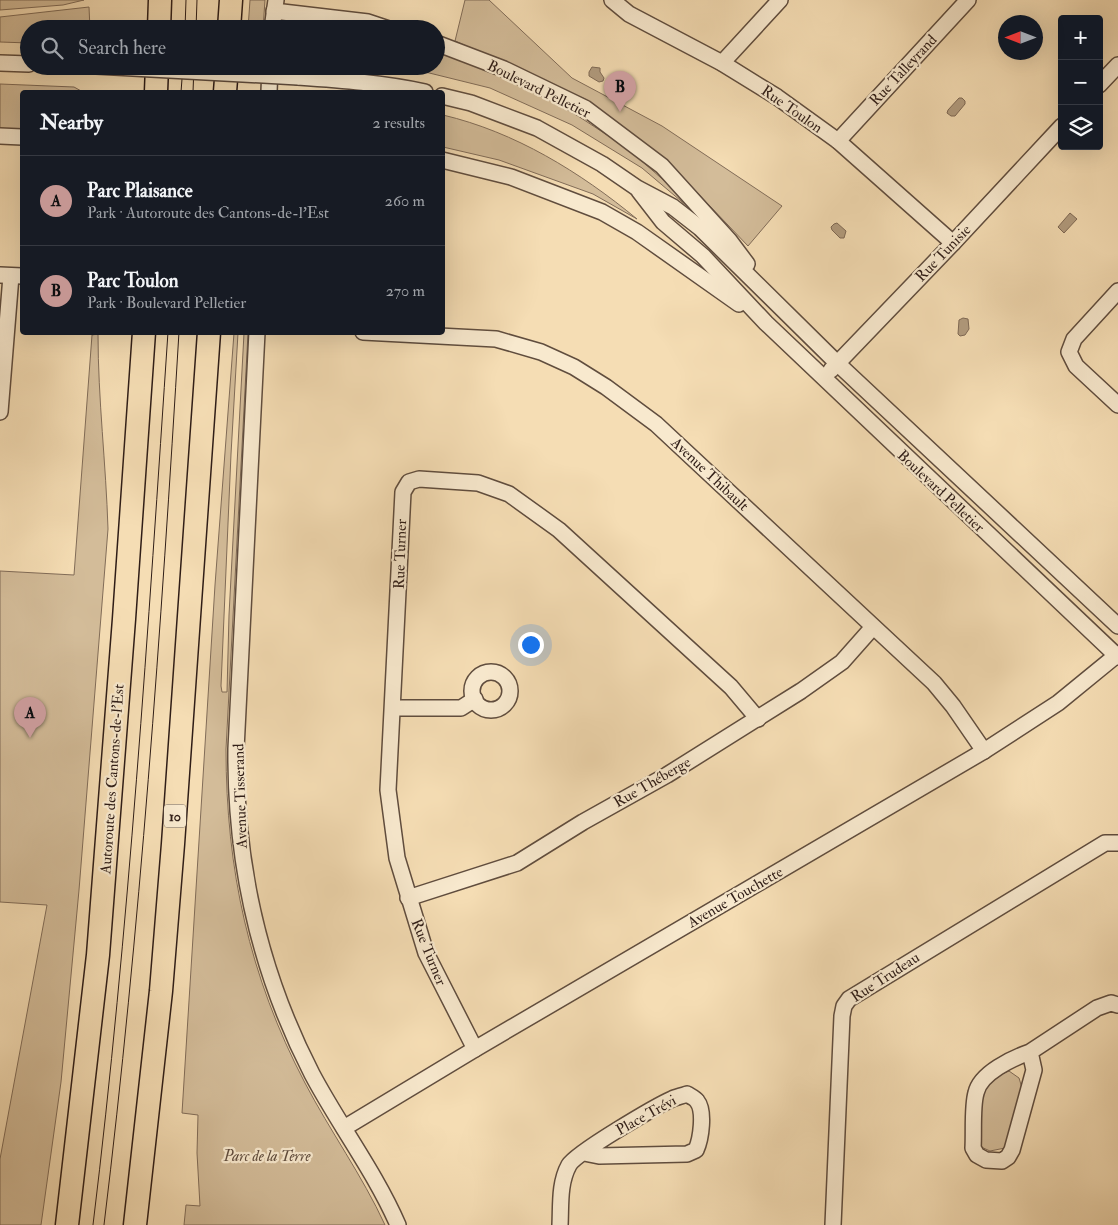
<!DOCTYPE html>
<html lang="en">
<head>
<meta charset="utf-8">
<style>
  :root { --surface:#171b24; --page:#20242c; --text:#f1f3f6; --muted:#9ea1a6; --line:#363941; --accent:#c59692 }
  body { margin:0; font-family:"IM FELL Double Pica",serif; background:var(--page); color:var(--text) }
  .controls { position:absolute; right:15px; top:15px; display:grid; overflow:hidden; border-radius:5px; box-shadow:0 5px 20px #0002 }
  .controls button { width:45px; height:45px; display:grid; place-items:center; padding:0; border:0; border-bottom:1px solid var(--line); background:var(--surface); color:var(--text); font:25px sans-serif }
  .compass { position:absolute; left:998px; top:15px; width:45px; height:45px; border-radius:50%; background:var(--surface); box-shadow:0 5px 20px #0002; rotate:270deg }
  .you { position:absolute; left:530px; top:644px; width:18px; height:18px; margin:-12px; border:4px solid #fff; border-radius:50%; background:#1a73e8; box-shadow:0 0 0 8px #1a73e833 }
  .badge { display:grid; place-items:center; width:32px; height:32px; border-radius:50%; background:var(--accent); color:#111; font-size:16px; font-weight:700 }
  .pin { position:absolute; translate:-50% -41px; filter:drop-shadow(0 1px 2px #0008) }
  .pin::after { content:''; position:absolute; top:26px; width:18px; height:15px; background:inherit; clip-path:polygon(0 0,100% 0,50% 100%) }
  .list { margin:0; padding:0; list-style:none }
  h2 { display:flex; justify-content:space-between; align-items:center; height:65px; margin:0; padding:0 20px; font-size:21px }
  h2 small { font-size:16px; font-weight:400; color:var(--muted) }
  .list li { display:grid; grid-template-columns:32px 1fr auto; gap:15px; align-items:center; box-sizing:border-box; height:90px; padding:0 20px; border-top:1px solid var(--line) }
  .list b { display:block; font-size:19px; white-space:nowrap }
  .list p { margin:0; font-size:16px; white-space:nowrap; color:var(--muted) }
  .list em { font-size:16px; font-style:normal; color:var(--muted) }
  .icon { flex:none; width:28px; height:28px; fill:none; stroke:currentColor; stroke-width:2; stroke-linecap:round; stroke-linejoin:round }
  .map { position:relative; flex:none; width:1118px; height:1225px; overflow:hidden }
  .search { position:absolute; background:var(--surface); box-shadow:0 5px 20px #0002; left:20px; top:20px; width:425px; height:55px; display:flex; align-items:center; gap:12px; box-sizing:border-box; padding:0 18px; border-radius:28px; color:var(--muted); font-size:19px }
  .panel { position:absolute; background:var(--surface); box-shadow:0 5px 20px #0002; left:20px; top:90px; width:425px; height:245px; border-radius:5px }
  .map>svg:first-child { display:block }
  .green { fill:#d3bc99; stroke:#816c58 }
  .water { fill:#b29c7f; stroke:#7e6955 }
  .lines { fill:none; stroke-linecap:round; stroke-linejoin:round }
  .minor-casing { stroke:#604d3e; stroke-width:18 }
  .highway-casing { stroke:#2f1d17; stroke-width:25 }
  .minor { stroke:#f8e9ce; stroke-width:15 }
  .highway { stroke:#f5ddb4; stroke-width:22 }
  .tram { stroke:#2f1d17; stroke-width:1 }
  .minor-bridge-casing { stroke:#604d3e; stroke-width:18; stroke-linecap:butt }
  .minor-bridge { stroke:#f8e9ce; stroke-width:15 }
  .labels { text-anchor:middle; stroke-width:4.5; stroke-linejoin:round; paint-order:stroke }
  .shield { fill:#f8e9ce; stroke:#6b5a4e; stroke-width:1 }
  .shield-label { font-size:14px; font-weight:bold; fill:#2f1d17 }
  .street-label { font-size:15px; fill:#2f1d17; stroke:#f8e9ce }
  .park-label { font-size:15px; font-style:italic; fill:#604d3e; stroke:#f8e9ce }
</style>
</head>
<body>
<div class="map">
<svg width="1118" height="1225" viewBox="0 0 1118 1225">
  <rect width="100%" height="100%" fill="#f5ddb4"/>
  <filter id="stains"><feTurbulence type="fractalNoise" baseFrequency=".004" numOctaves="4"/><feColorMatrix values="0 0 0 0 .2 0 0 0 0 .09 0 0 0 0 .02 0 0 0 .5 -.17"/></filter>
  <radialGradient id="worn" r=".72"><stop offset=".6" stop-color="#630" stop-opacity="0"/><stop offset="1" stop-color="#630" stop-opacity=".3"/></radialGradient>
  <g class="green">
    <polygon points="0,0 84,0 63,5 0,10"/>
    <polygon points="250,0 265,0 263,29 248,29"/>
    <polygon points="465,0 489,0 572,78 662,126 782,206 748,246 666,160 585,99 455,41"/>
    <polygon points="89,7 90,29 29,29 29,43 0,42 0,17"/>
    <polygon points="303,25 346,29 286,29 286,27"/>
    <polygon points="436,51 522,84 578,116 627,148 669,185 694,212 642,168 572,125 490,88 401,66 436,66"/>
    <polygon points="0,84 74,87 83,92 22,92 22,130 0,129"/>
    <path d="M443,115C515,132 580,172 637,219L593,194L499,160L443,147Z"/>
    <path d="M234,333H238L231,454L221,686L222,692H227L229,615L244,333H248L226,749C226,869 249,976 305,1083C330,1131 362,1175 385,1225H184L186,1205L200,1206L197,1153L198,1115L182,1113L215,585Z"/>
    <path d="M98,334C98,399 106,464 108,529L79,890L61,1082L41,1225H0V1159L47,905L0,902V571L74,575L92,335Z"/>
    <polygon points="1009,1071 1019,1078 1022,1088 1005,1148 990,1151 979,1146 982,1088 995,1077"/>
  </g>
  <g class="water">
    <polygon points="592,67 600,68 600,72 604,78 603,81 599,82 589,76 589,72"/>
    <polygon points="959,98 962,98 965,101 965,104 955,116 951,116 947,113 948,110"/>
    <polygon points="1070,213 1077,219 1064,233 1058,227"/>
    <polygon points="837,223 846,231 844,238 840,238 832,230 831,227 834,224"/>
    <polygon points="963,318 968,319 969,329 965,335 960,336 958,334 959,320"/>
  </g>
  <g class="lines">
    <defs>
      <g id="minor">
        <polyline points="612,0 629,14 722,63 777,97 838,141 953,243"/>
        <polyline points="274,11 368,22 389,29"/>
        <polyline points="272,29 276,0"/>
        <polyline points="436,43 504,69 585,108 662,166 729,240 747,264"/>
        <polyline points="0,63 29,64"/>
        <polyline points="722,63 780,0"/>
        <path d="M298,77C341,80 383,83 425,92"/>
        <polyline points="1099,85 1118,65"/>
        <polyline points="269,92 270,66"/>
        <polyline points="442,96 471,103 537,128 602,164 637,188 673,207 700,228 837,363 1118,626"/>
        <polyline points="0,136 22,137"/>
        <polyline points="838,141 968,0"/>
        <polyline points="442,160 511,177 602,212 637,232 739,304"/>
        <polyline points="639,191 663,222 703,256 766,323 1118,657"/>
        <polyline points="0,275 22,276"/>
        <polyline points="1118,291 1074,339 1069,352 1076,366 1118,405"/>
        <path d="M257,332L236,749C235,862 260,973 312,1074C339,1125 375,1172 398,1225"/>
        <polyline points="363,332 496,339 541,352 574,367 606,387 656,424 934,683 953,706 984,751"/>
        <polyline points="831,370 953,243 1062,126"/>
        <polyline points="0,412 11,276"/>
        <circle cx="491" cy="691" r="19"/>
        <polyline points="393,708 461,708 475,699"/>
        <polyline points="408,898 517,863 583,822 667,775 801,691 842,662 873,627"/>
        <polyline points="475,1049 426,953 397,858 388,790 403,492 409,482 419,479 478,483 509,494 559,530 731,687 758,719"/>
        <path d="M1030,1052L1034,1070L1012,1150L1008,1157L1002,1161L986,1160L977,1155L973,1148C974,1133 972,1106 976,1093C980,1073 1013,1058 1030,1052L1097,1008L1111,1003L1118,1005"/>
        <polyline points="344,1128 475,1049 984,751 1058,703 1118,654"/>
        <path d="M560,1225C561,1205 559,1183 569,1165C576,1153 656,1106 672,1099C676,1097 682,1096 687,1094C690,1096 695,1098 697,1101C705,1111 701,1139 696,1150L687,1154L599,1156L584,1153"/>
        <polyline points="833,1225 842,1016 844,1006 849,999 1105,843 1118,843"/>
      </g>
      <g id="highway">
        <polyline points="159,29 160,0"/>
        <polyline points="229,29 231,0"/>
        <polyline points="156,92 157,66"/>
        <polyline points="225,92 227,66"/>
        <polyline points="67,1225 98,955 124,619 144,332"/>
        <polyline points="135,1225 161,991 173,844 209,332"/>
      </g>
    </defs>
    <use href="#minor" class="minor-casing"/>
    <use href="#highway" class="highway-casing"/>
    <use href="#minor" class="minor"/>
    <use href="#highway" class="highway"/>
    <g class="tram">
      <polyline points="185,29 186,0"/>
      <polyline points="196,29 197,0"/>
      <polyline points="181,92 183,66"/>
      <polyline points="193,92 194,66"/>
      <path d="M93,1225C129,929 148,630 168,332"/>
      <path d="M104,1225C140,929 161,631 179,332"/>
    </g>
    <defs>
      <polyline id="minor-bridge" points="96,66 298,77"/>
    </defs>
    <use href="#minor-bridge" class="minor-bridge-casing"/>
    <use href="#minor-bridge" class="minor-bridge"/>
  </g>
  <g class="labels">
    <rect class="shield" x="164" y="804.5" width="22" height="23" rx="4"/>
    <g class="shield-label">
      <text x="175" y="821">10</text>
    </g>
    <g class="street-label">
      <text transform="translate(903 70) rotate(-47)" y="5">Rue Talleyrand</text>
      <text transform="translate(539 89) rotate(26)" y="5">Boulevard Pelletier</text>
      <text transform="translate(792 109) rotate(35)" y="5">Rue Toulon</text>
      <text transform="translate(943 253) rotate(-46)" y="5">Rue Tunisie</text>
      <text transform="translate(710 474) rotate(43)" y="5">Avenue Thibault</text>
      <text transform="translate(941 491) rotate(43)" y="5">Boulevard Pelletier</text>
      <text transform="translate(400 554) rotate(-88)" y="5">Rue Turner</text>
      <text transform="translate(112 779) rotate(-86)" y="5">Autoroute des Cantons-de-l'Est</text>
      <text transform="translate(652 782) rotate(-30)" y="5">Rue Théberge</text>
      <text transform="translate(240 796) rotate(-92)" y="5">Avenue Tisserand</text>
      <text transform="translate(735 897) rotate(-30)" y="5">Avenue Touchette</text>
      <text transform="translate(429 952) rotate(68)" y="5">Rue Turner</text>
      <text transform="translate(885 977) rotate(-33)" y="5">Rue Trudeau</text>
      <text transform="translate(646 1115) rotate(-29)" y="5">Place Trévi</text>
    </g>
    <g class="park-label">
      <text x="267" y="1161">Parc de la Terre</text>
    </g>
  </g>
  <rect width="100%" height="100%" filter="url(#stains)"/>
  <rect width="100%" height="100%" fill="url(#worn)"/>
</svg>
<div class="controls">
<button>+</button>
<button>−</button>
<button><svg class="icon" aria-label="layers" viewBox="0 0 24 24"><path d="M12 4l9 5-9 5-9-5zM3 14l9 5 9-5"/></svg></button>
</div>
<svg class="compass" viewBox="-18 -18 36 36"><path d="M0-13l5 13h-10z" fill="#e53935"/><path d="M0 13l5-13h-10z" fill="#9ea1a6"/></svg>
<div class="you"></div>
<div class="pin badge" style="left:30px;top:738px">A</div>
<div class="pin badge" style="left:620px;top:112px">B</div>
<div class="search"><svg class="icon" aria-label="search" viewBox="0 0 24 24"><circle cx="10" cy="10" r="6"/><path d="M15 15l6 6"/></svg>Search here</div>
<section class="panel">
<h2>Nearby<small>2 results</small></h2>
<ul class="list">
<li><span class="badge">A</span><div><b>Parc Plaisance</b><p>Park · Autoroute des Cantons-de-l'Est</p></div><em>260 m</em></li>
<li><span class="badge">B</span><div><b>Parc Toulon</b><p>Park · Boulevard Pelletier</p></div><em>270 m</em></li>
</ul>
</section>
</div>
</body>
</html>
